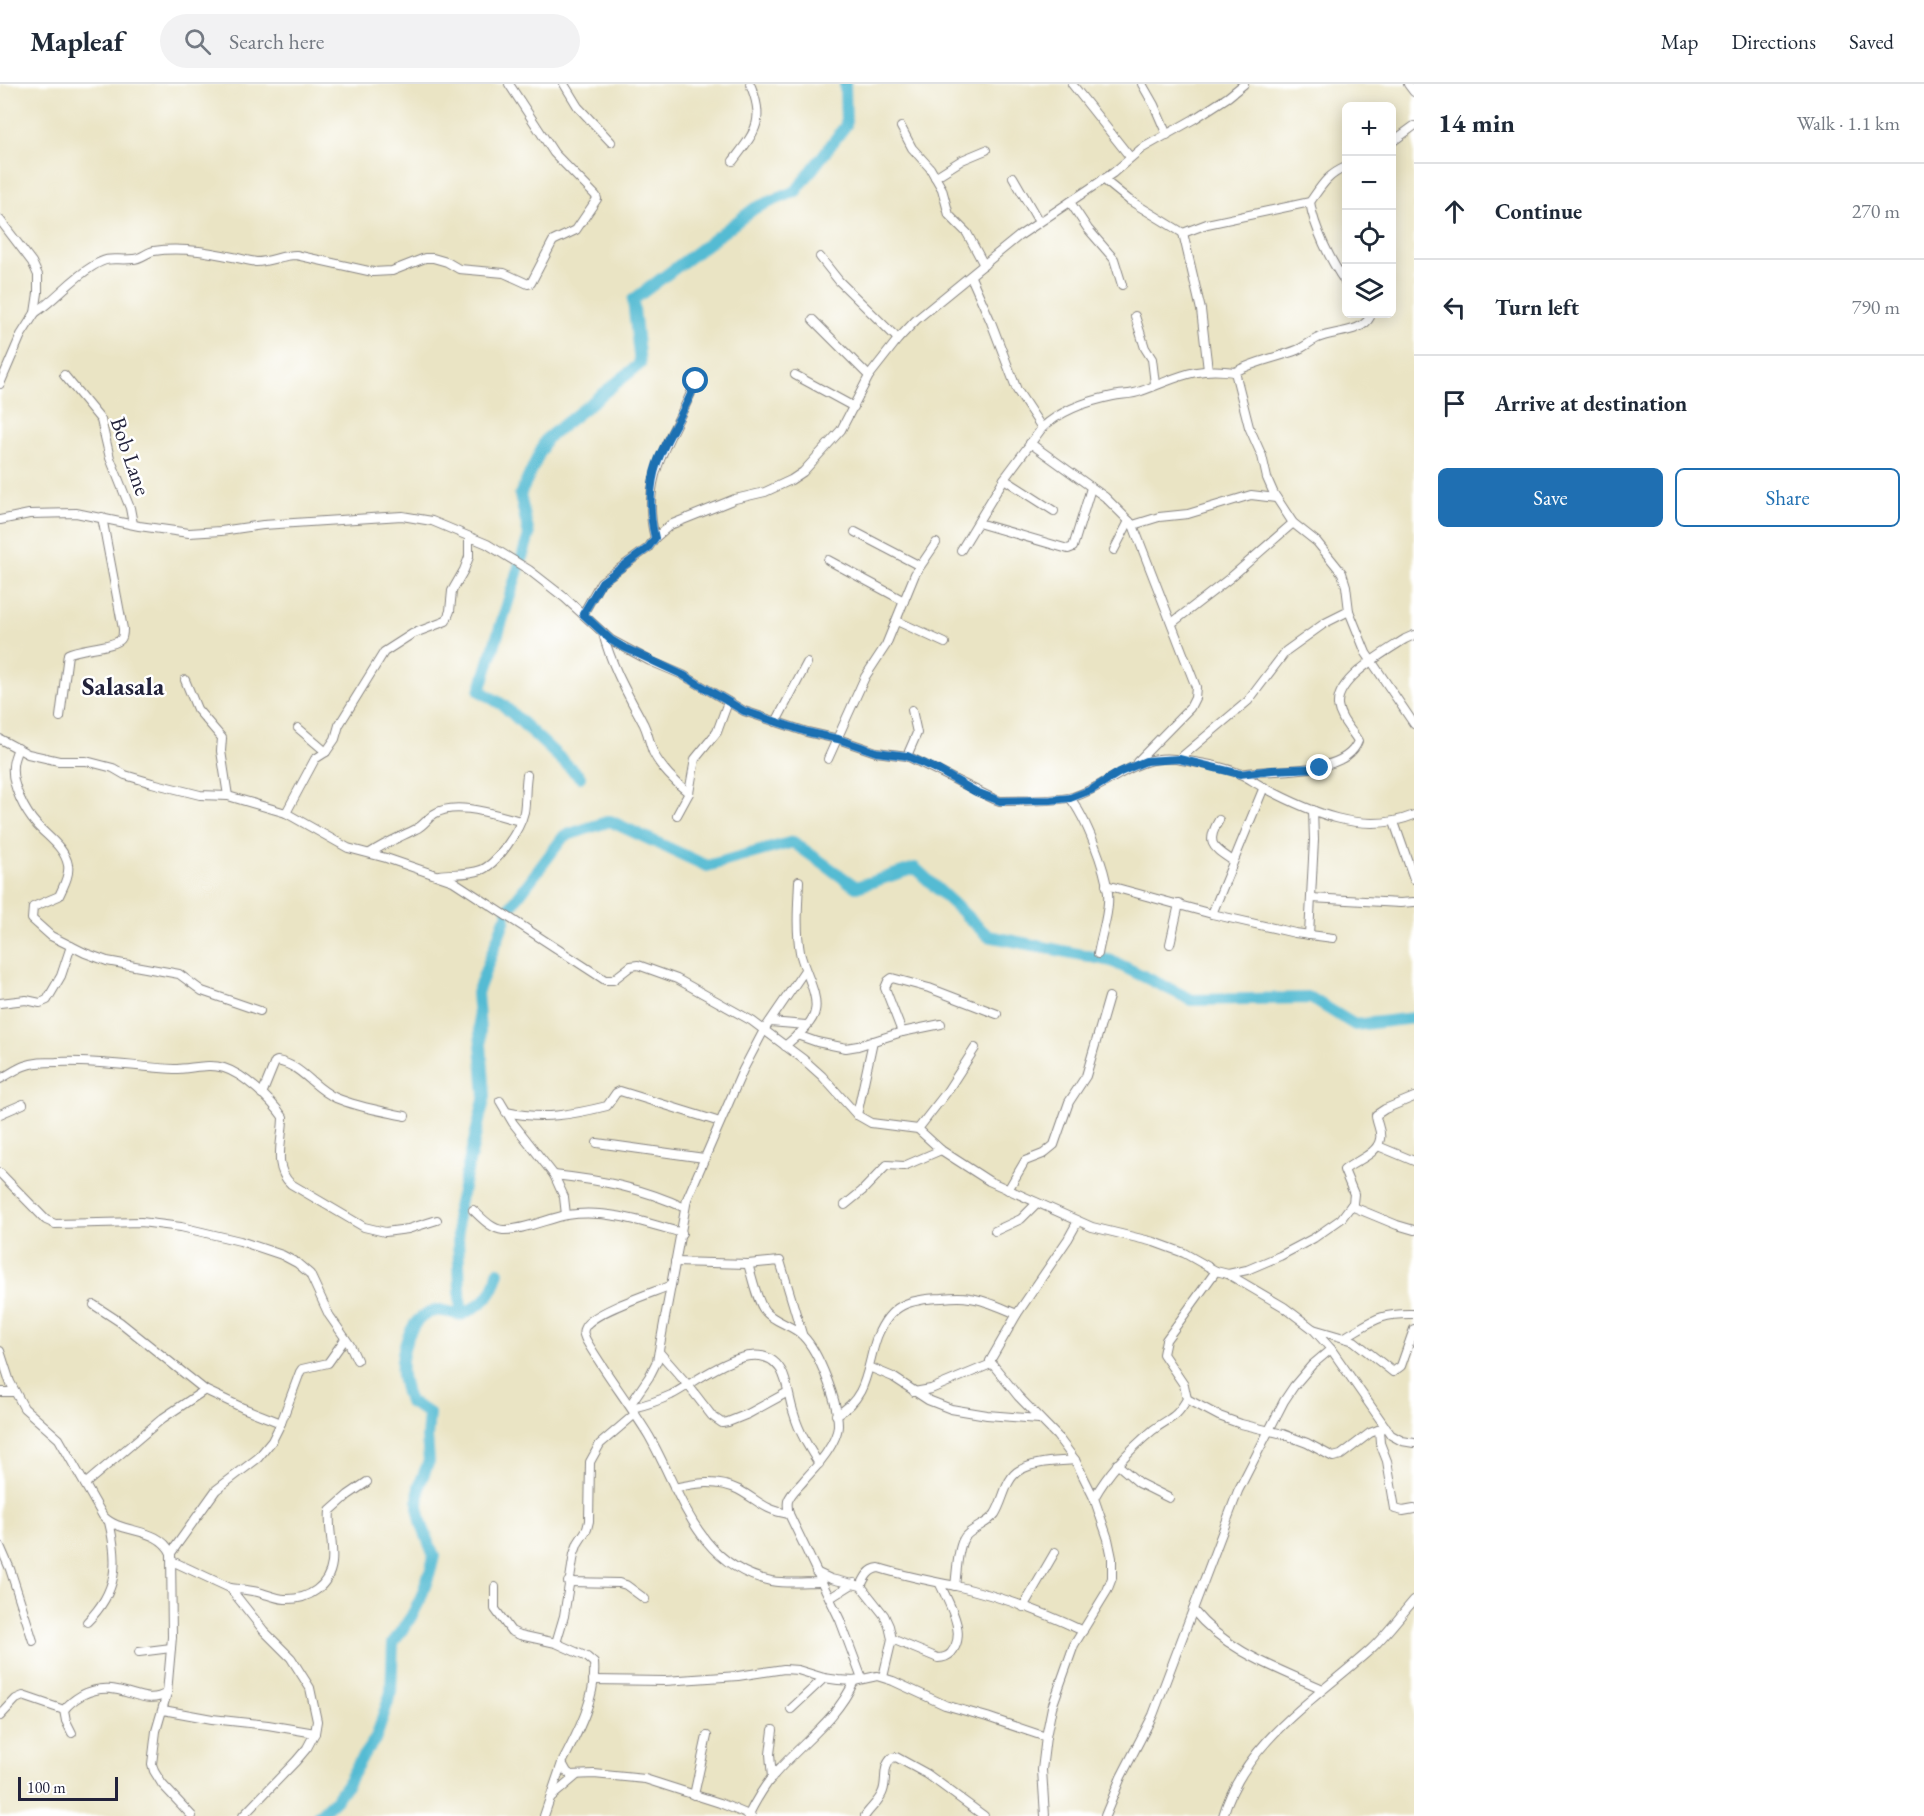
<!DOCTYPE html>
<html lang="en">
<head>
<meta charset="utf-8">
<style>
  :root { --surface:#fff; --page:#f2f2f3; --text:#1f2937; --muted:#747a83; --line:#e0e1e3; --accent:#1f6fb2 }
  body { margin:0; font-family:"EB Garamond",serif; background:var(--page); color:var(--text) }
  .controls { position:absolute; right:18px; top:18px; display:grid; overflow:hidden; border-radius:9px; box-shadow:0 3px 15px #0003 }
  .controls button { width:54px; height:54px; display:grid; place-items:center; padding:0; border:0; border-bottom:2px solid var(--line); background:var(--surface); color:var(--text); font:30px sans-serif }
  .scale { position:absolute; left:18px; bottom:15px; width:100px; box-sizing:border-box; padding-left:6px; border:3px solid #22223b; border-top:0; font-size:16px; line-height:21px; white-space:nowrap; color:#22223b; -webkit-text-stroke:4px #fff; paint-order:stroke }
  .stop { position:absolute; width:18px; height:18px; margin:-14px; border:4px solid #1f6fb2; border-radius:50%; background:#fff }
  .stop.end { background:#1f6fb2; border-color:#fff; box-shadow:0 2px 6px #0008 }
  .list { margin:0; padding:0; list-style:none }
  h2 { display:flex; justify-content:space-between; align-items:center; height:78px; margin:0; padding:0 24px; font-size:26px }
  h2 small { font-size:20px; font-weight:400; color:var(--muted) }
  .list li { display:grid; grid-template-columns:39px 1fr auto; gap:18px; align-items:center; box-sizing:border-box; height:96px; padding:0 24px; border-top:2px solid var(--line) }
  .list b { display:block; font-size:22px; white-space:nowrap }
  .list em { font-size:20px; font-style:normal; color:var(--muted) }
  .actions { display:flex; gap:12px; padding:18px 24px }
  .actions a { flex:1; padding:14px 0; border:2px solid var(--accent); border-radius:9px; text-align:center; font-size:21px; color:var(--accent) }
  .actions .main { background:var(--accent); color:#fff }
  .icon { flex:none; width:33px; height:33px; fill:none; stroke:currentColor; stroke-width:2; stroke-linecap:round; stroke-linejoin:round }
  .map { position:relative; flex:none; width:1414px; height:1732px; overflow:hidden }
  header { display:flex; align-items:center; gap:36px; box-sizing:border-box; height:84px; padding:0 30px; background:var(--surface); border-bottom:2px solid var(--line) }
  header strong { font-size:28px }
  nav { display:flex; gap:33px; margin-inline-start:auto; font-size:21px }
  .search { width:420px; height:54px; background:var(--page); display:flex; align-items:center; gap:15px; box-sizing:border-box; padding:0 21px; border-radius:33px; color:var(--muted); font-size:22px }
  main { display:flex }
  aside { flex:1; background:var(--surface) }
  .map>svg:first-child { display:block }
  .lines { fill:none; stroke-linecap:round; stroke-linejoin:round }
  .river { stroke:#55bbd3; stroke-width:12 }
  .street-casing { stroke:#868380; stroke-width:10 }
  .street { stroke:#fff; stroke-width:8 }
  .route { stroke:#1f6fb2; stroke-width:8 }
  .labels { text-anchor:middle; stroke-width:5; stroke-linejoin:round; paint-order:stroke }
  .street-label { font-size:22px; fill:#22223b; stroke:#fff }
  .quarter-label { font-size:26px; font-weight:bold; fill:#22223b; stroke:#fff }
</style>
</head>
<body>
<header>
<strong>Mapleaf</strong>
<div class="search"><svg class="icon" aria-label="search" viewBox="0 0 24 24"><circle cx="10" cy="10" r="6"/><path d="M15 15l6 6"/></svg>Search here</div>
<nav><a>Map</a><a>Directions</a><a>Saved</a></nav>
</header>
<main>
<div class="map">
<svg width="1414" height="1732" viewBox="0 0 1414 1732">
  <rect width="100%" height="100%" fill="#fff"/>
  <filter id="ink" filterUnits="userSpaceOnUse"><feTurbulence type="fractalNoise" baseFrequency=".0167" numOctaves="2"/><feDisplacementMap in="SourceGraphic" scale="12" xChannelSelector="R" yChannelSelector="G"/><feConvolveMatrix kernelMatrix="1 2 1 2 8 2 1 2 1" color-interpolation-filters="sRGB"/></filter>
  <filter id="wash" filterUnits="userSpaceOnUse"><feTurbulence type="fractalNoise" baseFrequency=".008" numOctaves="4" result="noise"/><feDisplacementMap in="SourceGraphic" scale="24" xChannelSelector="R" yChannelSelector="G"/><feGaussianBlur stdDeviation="1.35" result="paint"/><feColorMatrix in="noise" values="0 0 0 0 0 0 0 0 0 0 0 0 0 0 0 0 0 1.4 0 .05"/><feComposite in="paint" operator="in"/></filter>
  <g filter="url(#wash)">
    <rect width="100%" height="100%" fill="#eae4c4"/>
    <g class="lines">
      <g class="river">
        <polyline points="580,693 503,621 480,607 529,451 520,411 546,355 640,280 633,216 755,124 796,107 846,41 845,0"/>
        <polyline points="508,826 564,752 610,737 707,782 793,758 856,803 915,784 988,852 1112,877 1192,916 1311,914 1355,941 1414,934"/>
        <polyline points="461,1231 457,1128 485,1012 477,909 505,835"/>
        <path d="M318,1732L337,1714L347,1700L361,1675L376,1654L391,1608L393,1559L411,1533L420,1516L431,1485L434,1472L422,1441L418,1423L419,1402L429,1377L427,1353L429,1329L409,1318C406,1309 403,1300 402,1291C400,1269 409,1234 433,1227C441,1225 452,1229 461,1231C481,1221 495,1212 498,1188"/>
      </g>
    </g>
  </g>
  <g filter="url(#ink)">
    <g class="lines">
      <defs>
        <g id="street">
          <polyline points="564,0 578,23 611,58"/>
          <polyline points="1072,0 1130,73"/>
          <polyline points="1142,0 1154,21 1167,51"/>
          <polyline points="1408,0 1414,8"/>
          <polyline points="901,43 912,64 930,84 942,105 949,131 967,149 984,181"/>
          <polyline points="1392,58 1414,42"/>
          <path d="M733,77C755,48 766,37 750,0"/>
          <polyline points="935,93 962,76 986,66"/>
          <polyline points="1013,93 1039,138"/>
          <path d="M1103,95L1129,116L1183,149L1207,140L1310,118C1322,101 1327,91 1346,83"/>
          <polyline points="1070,118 1088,145 1114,175 1122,201"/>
          <path d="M1310,118C1314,144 1331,178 1346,199"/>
          <polyline points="0,136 32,178 38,191 38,209 35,229 21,251 0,300"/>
          <polyline points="1183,149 1201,226 1208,286"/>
          <polyline points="820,173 839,197 898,255"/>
          <path d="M35,229C56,215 71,195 93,182C111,171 114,177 133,175C141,175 147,168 154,167C189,162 222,171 256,178C270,178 282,171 296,171L373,188L392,187L425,174H433L447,178L459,185L504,189L528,200L531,199L553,157L576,146L597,115L596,112L554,69L509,0"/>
          <polyline points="1135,232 1145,264 1152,275 1155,300"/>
          <polyline points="813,236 869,292"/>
          <path d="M1235,288C1254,277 1277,274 1297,266C1305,263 1311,257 1318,254C1333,247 1362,249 1370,233L1367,230"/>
          <polyline points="64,291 101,336 110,374 130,424 133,440"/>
          <polyline points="795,291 854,323"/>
          <path d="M1042,344C1061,326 1088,317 1113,312C1122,310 1132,311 1141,307C1178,294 1193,282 1235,288L1249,343L1262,372L1267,394L1274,410L1293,439L1317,458L1342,489L1346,502L1349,527L1366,569L1414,640"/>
          <polyline points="1030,359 1105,413 1133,441 1159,433 1188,430 1251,411 1276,414"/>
          <polyline points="1004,395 1054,427"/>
          <path d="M0,436L29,430L76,429L139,442L189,449L221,447L263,441L386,433L402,432L432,437L487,460L529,486L565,514L611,556L650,577L683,591L744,627L807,648L838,655L876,668L907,672L994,715L1000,717C1022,716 1053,718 1073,713C1113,701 1136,667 1182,676C1201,679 1222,682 1240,690C1248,693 1255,699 1263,703C1310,728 1363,752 1414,731"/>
          <polyline points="978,439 1068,465 1073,463 1091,404"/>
          <polyline points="1133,441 1196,603 1195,614 1190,624 1137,678"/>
          <polyline points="855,448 920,482"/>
          <path d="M655,454C638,388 677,349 698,292"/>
          <polyline points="961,466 1004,395 1042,344 1017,306 991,238 971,193"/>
          <polyline points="1114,466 1129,437"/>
          <polyline points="828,476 904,517"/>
          <polyline points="583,530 601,498 648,464 655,454 670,441 735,415 765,408 791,396 803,388 841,346 869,292 898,255 916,236 1019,152 1113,89 1141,65 1194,35 1228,13 1244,0"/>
          <polyline points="897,537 945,559"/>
          <polyline points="1172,539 1230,494 1293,439"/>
          <path d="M603,549C611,581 627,609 642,637C648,647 649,658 653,668C660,683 676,699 689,709"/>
          <polyline points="185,596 197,625 222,654 221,667 228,712"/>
          <path d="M60,633L68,570C79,564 115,563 121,555C123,553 123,548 123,545L102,433"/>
          <polyline points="776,638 807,579"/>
          <polyline points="298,644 326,668"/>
          <polyline points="0,655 28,670 59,677 86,677 113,684 125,691 152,699 200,711 228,712 286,729 348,764 386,774 453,797 605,896 613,896 631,882 638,881 677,895 752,937 803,975 822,992 857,1031 871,1039 918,1045 941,1066 989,1097 1092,1143 1154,1158 1184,1169 1216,1187 1228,1190 1284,1223 1313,1245 1331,1265 1391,1351 1402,1357 1414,1359"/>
          <path d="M18,664C16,670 13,676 13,682C11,701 25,728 37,741C48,753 65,764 68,781C70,791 63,803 59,812L33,823L32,835L51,852L85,869L107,877L179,890L202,907L260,927"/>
          <polyline points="907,672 917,649 912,626"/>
          <polyline points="828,675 865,593 886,561 915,490 936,459"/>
          <polyline points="1179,675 1248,617 1286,567 1325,539 1349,527"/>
          <path d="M1240,690C1271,684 1345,693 1358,657C1351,645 1340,636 1338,621C1336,595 1385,568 1405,555L1414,551"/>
          <path d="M1070,714C1086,734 1105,783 1108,809C1110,828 1101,851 1098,870"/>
          <polyline points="286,729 315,675 326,668 335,655 339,641 384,568 412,550 446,537 450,527 452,507 464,486 469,473 469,453"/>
          <polyline points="677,731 689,709 695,675 717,648 728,618"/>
          <path d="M1219,736C1205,760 1213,763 1233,777"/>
          <polyline points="1394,738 1414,795"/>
          <path d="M370,769C385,759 400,753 416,745C423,742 427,735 434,730C456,716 496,731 520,737"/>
          <path d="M439,791C452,789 468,791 481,786C497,780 520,746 524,728C526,717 525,703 527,691"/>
          <polyline points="1106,801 1212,830 1295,849 1333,854"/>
          <polyline points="1311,814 1400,819 1414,818"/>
          <polyline points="1212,830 1264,703"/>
          <polyline points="1309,851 1314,756 1313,726"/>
          <polyline points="1170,860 1179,820"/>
          <polyline points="0,919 26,916 40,919 47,916 61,892 71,862"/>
          <polyline points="770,938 806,941"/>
          <polyline points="902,948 885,904 888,897 892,894 929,904 997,930"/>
          <polyline points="797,951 817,958 846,964 858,962 902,948 941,940"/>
          <path d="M785,962C795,953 813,940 815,927C819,910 803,885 800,868C796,845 798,820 799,797"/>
          <path d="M0,995C8,991 16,985 24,982C34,978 45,978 56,978C95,976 135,983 174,985C191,985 208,979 224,984C244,990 272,1017 283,1033C283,1056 272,1083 291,1100L364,1143L385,1148L408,1145L437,1136"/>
          <path d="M262,1010L275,978L277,977C302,981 314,1005 336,1014C357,1023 382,1027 405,1032"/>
          <polyline points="500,1017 513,1039 554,1091 564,1113 566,1131"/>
          <path d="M506,1028C543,1036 571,1031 607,1022L616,1009L620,1007L720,1038"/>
          <polyline points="0,1030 23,1020"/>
          <polyline points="857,1031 873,957"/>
          <polyline points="918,1045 946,1009 975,964"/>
          <polyline points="597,1059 704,1074"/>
          <polyline points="1378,1062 1414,1077"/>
          <polyline points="0,1089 46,1136 55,1140 141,1138 181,1143 240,1157 282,1171 297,1179 310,1190 329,1231 350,1261 357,1276"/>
          <path d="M554,1091C600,1096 643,1104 685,1124"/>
          <polyline points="1008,1106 1025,1077 1043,1070 1054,1061 1069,1018 1086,992 1109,913"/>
          <polyline points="845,1121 862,1107 887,1081 904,1082 941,1066"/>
          <polyline points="1351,1122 1397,1141 1414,1146"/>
          <path d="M473,1126C481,1133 491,1145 503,1146C520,1147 550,1134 567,1131C607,1125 644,1138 682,1149"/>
          <polyline points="995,1147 1021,1135 1037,1119"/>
          <polyline points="675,1178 748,1180 780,1177 802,1250"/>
          <path d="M748,1180C752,1192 757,1218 765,1227C775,1239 793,1241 803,1252C819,1268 838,1318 838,1341C838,1357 817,1383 805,1395C800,1402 791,1408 788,1417C787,1422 788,1426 789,1430L840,1536L862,1595"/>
          <path d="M1228,1190L1247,1186L1280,1172L1314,1154L1341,1135L1353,1119L1354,1110L1344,1086C1355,1077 1378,1070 1380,1055C1382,1047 1376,1039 1376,1031L1385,1025L1414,1013"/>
          <path d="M669,1202C652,1209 593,1228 585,1243C582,1248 584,1251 586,1256C605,1289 629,1319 649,1352C681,1408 696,1481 771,1497C787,1500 805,1498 821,1498"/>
          <polyline points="94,1221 120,1238 205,1306"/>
          <polyline points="1313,1245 1354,1257 1393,1288 1401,1282 1414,1245"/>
          <path d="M1345,1253C1373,1237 1379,1229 1414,1230"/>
          <path d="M0,1267L10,1298L24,1324L59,1355L103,1432C121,1451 158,1442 171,1469L172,1553L167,1609L156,1647L152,1680L154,1687L162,1700L192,1732"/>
          <polyline points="659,1268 688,1301 712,1332 722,1339 728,1338 748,1330 788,1308"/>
          <polyline points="869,1283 893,1293 928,1316 951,1325 987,1331 1039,1335"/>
          <polyline points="0,1308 15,1308"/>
          <polyline points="914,1308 931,1305 991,1280"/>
          <polyline points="1187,1315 1219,1332 1241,1340 1283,1350 1307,1359 1333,1373 1341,1371 1370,1349 1386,1343"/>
          <polyline points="630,1321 649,1293 657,1277 687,1115 743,986 764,946 805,886"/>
          <path d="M632,1324C645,1321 658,1317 671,1311C697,1298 757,1247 781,1286C788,1298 789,1316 794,1330C799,1348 809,1364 819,1380"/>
          <path d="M836,1331C869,1314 866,1283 877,1253C890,1220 910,1215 942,1214C951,1213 961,1212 970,1214C986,1216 1002,1224 1017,1230"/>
          <polyline points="1379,1346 1380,1359 1387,1377 1395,1425 1403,1427 1414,1425"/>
          <polyline points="1117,1380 1139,1399 1169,1414"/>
          <polyline points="85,1400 163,1334 205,1306 243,1324 281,1339"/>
          <path d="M674,1404C696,1399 717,1395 739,1406C759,1417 764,1426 789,1430"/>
          <path d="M1094,1414C1109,1387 1129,1366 1153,1346C1170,1333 1175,1336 1187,1315L1184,1301L1163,1270L1166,1256L1216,1187"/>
          <polyline points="0,1462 10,1485 33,1557"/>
          <polyline points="171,1469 216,1406 258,1374 272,1357 281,1339 300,1288 302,1285 328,1279 345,1255"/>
          <polyline points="172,1477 230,1504 264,1547 291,1574 310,1604 317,1637 315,1649 307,1664 296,1677 243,1732"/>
          <polyline points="816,1488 831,1495 861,1502 884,1531 889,1542 892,1555 883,1593"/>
          <polyline points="568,1498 619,1499 626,1501 645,1515"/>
          <path d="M861,1502C865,1493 869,1485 879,1484C905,1492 930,1497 956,1502C999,1512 1043,1528 1083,1547"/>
          <path d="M955,1502C957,1488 957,1468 963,1456C968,1445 987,1441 995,1430C1004,1416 1005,1394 1020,1386C1036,1377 1057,1378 1075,1376"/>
          <path d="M495,1503V1525L511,1547L520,1551L556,1559L587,1573L594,1579C597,1613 577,1650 562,1679L567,1688L571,1691L594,1690L645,1695L720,1719L751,1732"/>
          <path d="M230,1504C239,1505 248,1506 258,1508C267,1510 276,1515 285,1515C309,1516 329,1502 332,1479C334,1462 328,1444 330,1427L348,1411L367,1398"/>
          <polyline points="830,1514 854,1499"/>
          <polyline points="1023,1523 1055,1468"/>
          <path d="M1193,1526C1226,1567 1276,1584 1323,1605"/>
          <path d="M87,1538C118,1507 119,1479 109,1438"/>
          <path d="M892,1555L938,1574C943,1574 947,1573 951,1569C968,1550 949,1520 940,1500"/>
          <polyline points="556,1559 564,1532 574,1470 578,1459 587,1445 589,1437 590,1378 600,1360 635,1330"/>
          <polyline points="139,1568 171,1564"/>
          <polyline points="593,1596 665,1597 738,1592 784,1585 798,1586 824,1594 838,1596 854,1597 877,1592 893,1597 945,1621 987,1633 1046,1653"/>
          <polyline points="791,1625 824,1594"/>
          <polyline points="163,1626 212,1635 268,1641 315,1649"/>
          <polyline points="0,1632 16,1615 23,1612 64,1626"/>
          <path d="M72,1649L66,1637L64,1626C69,1619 75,1615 82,1611C120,1591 140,1626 167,1609"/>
          <polyline points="772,1694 770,1670 773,1646"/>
          <polyline points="694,1711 707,1652"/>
          <polyline points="550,1714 576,1692"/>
          <polyline points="544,1732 562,1679"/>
          <path d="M748,1732C755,1718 763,1704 773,1692C800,1660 837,1636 854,1597"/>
          <path d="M865,1732C870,1724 880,1717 883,1707C887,1696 882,1683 892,1674L896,1673L927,1690L984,1732"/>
          <polyline points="1045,1732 1042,1686 1046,1653 1052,1623 1074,1561 1107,1507 1112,1494 1112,1474 1108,1455 1094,1414 1075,1376 1057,1352 1018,1312 990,1277 1017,1230 1068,1155 1078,1137"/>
          <polyline points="1105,1732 1121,1693 1153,1631 1238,1407 1284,1317 1294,1302 1312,1281 1331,1265"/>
          <path d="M1223,1732C1245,1657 1317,1614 1371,1565C1387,1550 1400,1532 1414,1516"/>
        </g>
      </defs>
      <use href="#street" class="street-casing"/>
      <use href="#street" class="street"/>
    </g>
  </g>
  <g class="lines" filter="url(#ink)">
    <path class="route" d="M696,297C687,326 667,350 657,379C649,402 649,430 655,454L648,464L602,498L583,530L611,556L621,562L683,591L744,627L807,648L838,655L876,668L907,672L938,686L976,708L1000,717L1051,716L1070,714L1091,706L1120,688L1146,677L1179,675L1240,690L1272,686L1320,684"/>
  </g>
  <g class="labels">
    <g class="street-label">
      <text transform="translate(131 372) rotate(71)" y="8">Bob Lane</text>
    </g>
    <g class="quarter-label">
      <text x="123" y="611">Salasala</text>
    </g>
  </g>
</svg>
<div class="controls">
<button>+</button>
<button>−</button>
<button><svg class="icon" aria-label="locate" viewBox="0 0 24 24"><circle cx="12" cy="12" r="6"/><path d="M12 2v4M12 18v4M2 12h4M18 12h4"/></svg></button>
<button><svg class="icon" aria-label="layers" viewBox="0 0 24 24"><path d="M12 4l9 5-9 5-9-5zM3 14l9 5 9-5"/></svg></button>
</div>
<div class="scale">100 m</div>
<div class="stop" style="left:696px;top:297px"></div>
<div class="stop end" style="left:1320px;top:684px"></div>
</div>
<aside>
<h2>14 min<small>Walk · 1.1 km</small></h2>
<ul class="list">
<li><svg class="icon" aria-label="ahead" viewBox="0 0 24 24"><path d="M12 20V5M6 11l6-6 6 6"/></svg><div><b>Continue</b></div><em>270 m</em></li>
<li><svg class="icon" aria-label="left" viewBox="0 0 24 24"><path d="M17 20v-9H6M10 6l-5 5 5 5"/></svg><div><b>Turn left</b></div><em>790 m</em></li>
<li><svg class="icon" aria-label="arrive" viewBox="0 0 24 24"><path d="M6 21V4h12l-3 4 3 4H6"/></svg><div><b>Arrive at destination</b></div></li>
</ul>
<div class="actions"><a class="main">Save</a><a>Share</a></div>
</aside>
</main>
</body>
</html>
